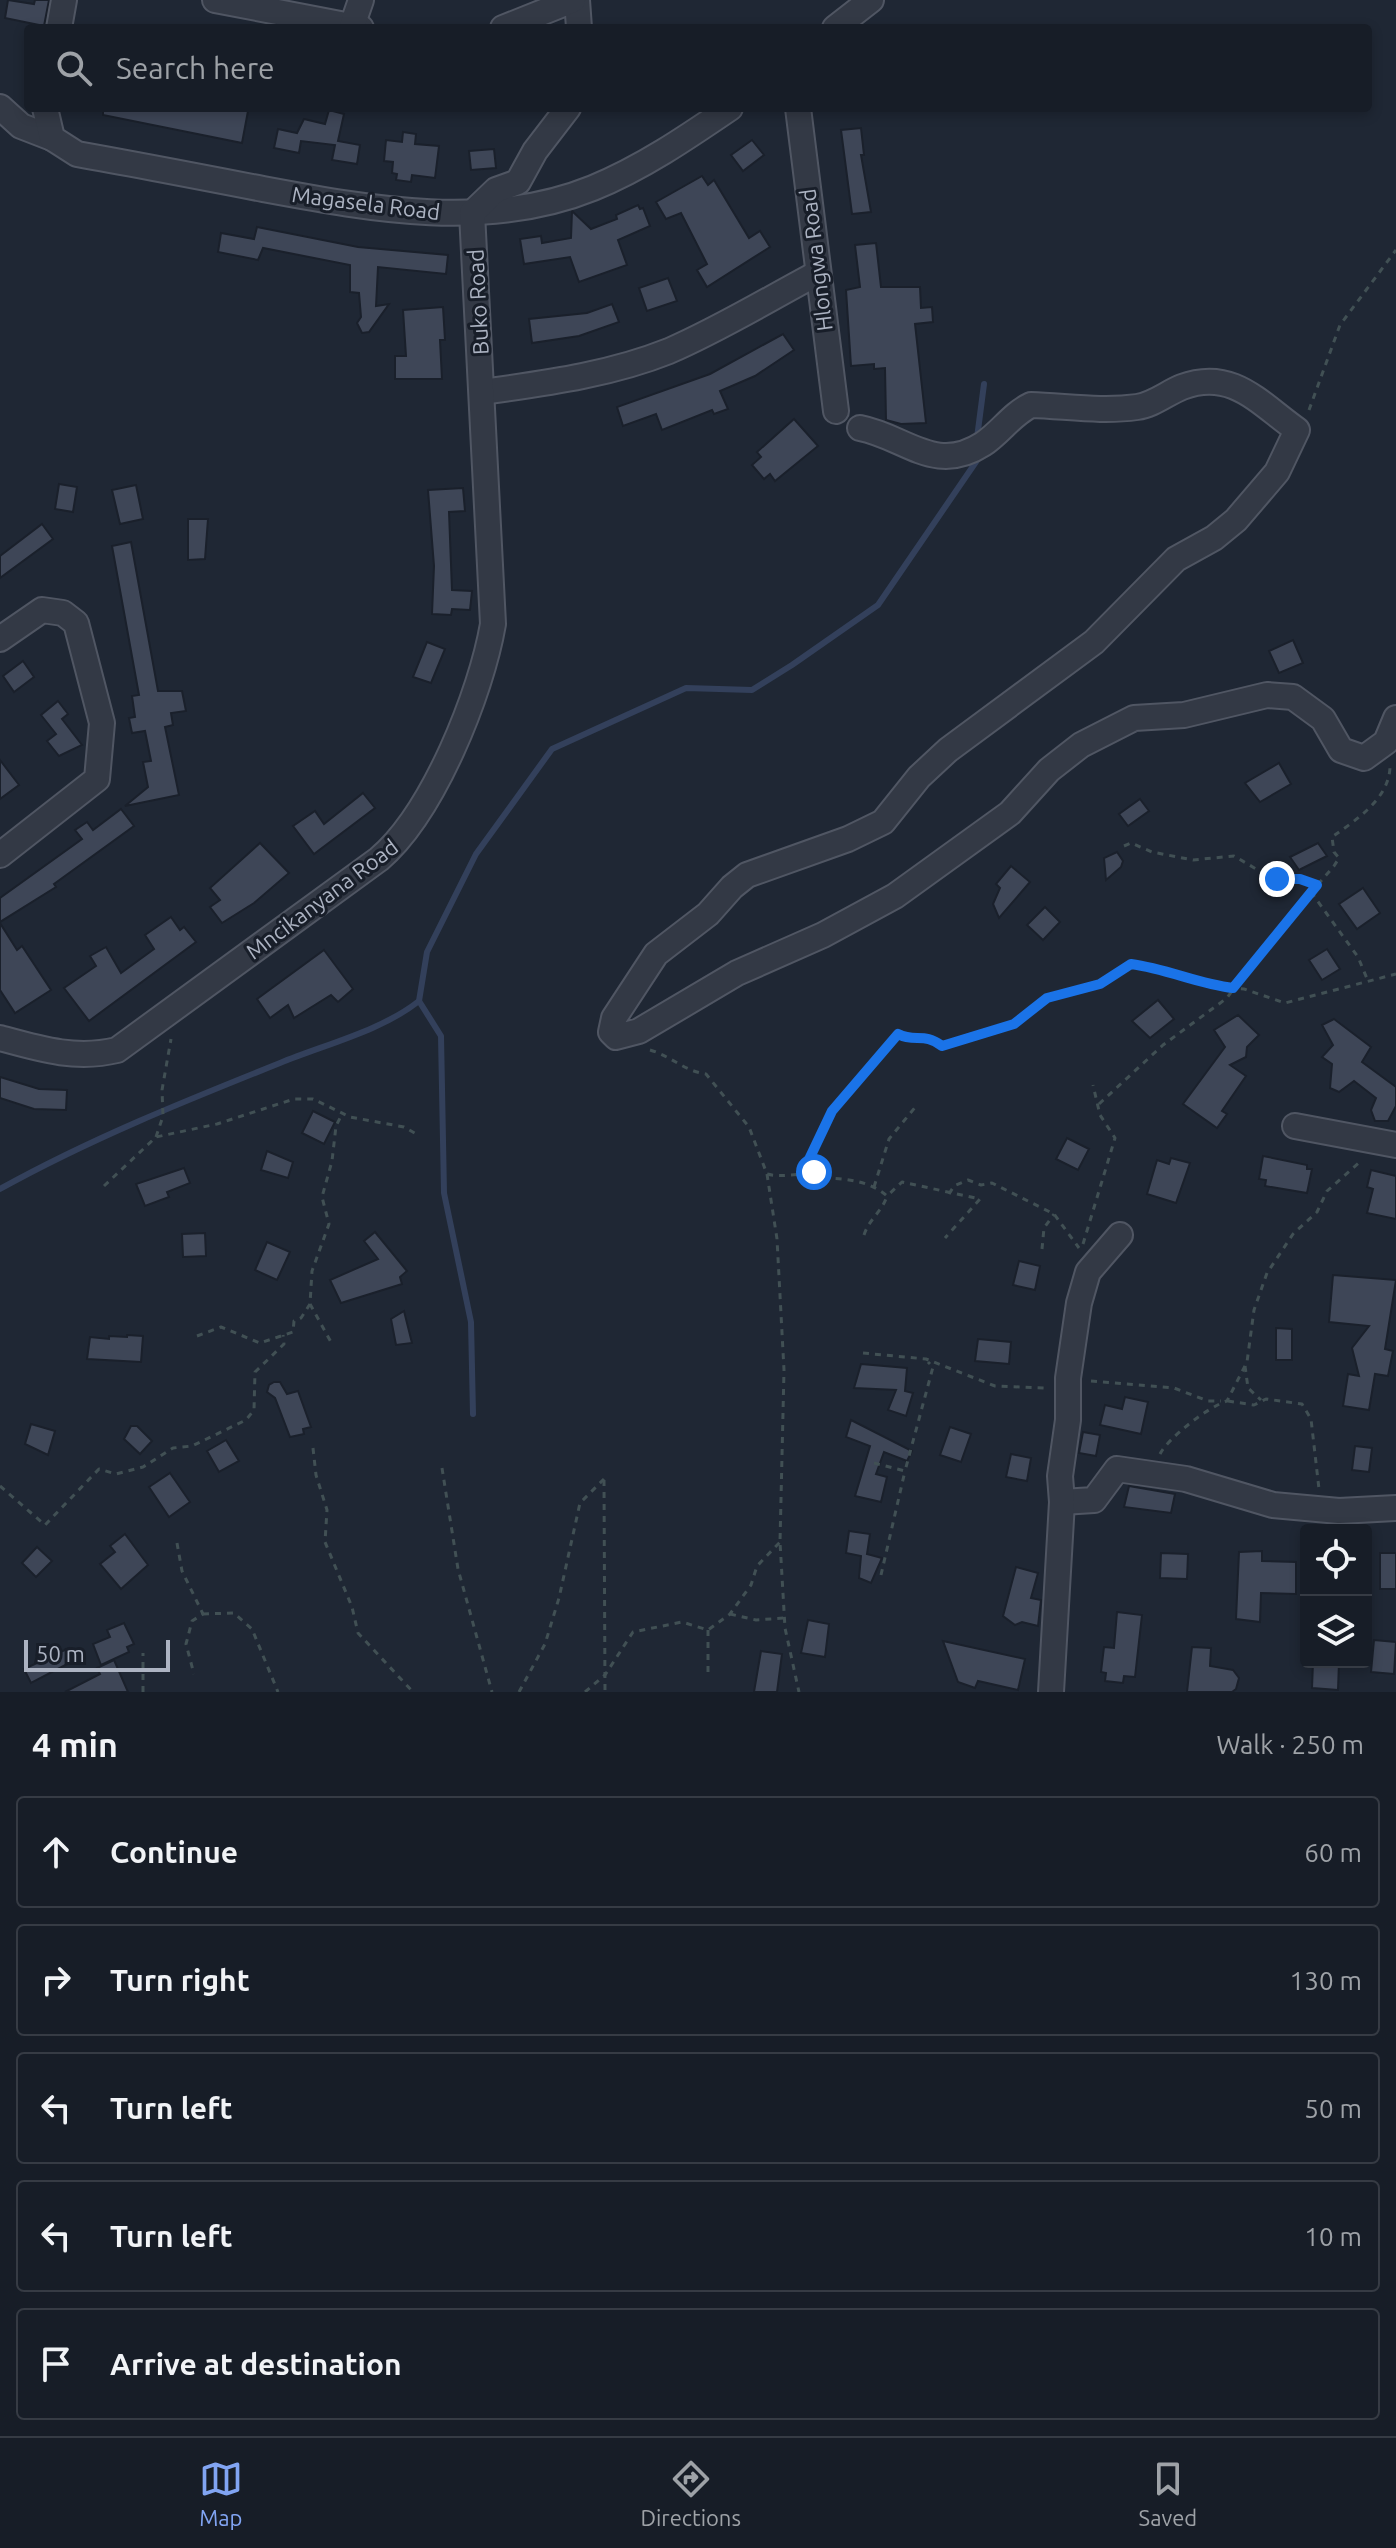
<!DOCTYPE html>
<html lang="en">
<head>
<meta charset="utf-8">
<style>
  :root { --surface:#171d27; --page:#242a33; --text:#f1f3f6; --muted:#9ea2a7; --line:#363b44; --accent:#81a4f2 }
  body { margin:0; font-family:Ubuntu,sans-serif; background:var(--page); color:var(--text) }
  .controls { position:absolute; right:24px; bottom:24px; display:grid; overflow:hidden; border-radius:8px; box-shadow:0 4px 12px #0003 }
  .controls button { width:72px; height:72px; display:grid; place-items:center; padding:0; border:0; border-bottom:2px solid var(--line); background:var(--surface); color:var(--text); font:40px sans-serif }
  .scale { position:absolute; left:24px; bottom:20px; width:146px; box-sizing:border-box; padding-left:8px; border:4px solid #acb3c2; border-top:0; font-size:22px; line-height:28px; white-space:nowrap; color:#acb3c2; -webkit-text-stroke:6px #181e29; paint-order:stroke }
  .stop { position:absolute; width:24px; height:24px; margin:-18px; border:6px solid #1a73e8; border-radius:50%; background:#fff }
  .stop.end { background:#1a73e8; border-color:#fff; box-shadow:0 2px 8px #0008 }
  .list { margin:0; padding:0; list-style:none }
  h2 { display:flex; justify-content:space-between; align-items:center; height:104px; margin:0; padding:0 32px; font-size:34px }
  h2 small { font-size:26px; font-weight:400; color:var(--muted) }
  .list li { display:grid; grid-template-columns:52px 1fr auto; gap:24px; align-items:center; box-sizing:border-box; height:112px; margin:0 16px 16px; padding:0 16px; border:2px solid var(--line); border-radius:8px }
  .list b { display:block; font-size:30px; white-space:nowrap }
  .list em { font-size:26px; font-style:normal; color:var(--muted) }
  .icon { flex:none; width:44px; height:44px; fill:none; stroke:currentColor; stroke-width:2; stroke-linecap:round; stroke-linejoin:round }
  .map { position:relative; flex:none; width:1396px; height:1692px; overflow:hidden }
  .search { position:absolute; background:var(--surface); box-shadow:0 4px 12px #0003; left:24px; right:24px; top:24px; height:88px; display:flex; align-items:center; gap:20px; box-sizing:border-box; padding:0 28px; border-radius:8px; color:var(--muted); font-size:30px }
  .sheet { height:744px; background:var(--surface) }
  nav { display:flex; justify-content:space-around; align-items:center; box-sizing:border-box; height:112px; border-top:2px solid var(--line); background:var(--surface); font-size:22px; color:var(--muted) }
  nav a { display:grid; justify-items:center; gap:4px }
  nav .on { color:var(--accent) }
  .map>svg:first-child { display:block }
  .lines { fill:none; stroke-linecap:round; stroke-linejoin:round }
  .stream { stroke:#33405b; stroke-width:6 }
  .building { fill:#3e4657; stroke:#1a202b; stroke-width:2 }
  .minor-casing { stroke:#505663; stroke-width:28 }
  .path { stroke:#415054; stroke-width:3; stroke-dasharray:6 6; stroke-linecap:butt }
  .minor { stroke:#333945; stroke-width:24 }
  .route { stroke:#1a73e8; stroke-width:10 }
  .labels { text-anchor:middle; stroke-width:6; stroke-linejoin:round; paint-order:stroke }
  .street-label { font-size:22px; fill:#acb3c2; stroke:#181e29 }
</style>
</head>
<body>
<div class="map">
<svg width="1396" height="1692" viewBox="0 0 1396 1692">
  <rect width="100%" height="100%" fill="#1f2734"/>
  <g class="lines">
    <g class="stream">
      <polyline points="977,438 984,384"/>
      <polyline points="419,1001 441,1036 444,1193 471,1322 473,1414"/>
      <path d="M0,1189C90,1139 185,1101 280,1063C326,1044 381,1031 419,1001L427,952L476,854L552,749L686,688L752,690L792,665L878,605L980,456"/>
    </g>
  </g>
  <g class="building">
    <polygon points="8,0 34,4 35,0 49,0 44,26 5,18"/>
    <polygon points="103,108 230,108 248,111 242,143 103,115"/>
    <polygon points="329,110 344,114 338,141 360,145 357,164 332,160 335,145 301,141 299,153 274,148 278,129 297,133 304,119 325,124"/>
    <polygon points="861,128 864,155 861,155 871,212 852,214 841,130"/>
    <polygon points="403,132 416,134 415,144 439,146 435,178 412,175 411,182 396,180 397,174 392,173 393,162 384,161 386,140 402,142"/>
    <polygon points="752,140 764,155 743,171 731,155"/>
    <polygon points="494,149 496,168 471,170 469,151"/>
    <polygon points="702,176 708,185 714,180 749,238 760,231 770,247 707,287 697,270 707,264 681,213 666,219 656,202"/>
    <polygon points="638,205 640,209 643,208 650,226 618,240 627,265 579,282 570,257 524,264 520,239 541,236 542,243 571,238 572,211 591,229 617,219 616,215"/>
    <polygon points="257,227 358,247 448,255 446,274 378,267 376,306 389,304 369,332 362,333 357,323 361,317 359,293 350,292 350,265 263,248 258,260 218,252 221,233 254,239"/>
    <polygon points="876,243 881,287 920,287 921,308 932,307 933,322 915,324 926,423 901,424 886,420 885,368 874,369 874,364 851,366 846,290 860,287 855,245"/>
    <polygon points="668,278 677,301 647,311 639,288"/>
    <polygon points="612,304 619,322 579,336 532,343 529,319 587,313"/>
    <polygon points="443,307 445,340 440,340 442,379 395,379 395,356 406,356 403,310"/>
    <polygon points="783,334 794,350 755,376 720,391 728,409 714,414 712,410 662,430 656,414 623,426 617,407 710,374"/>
    <polygon points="794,419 818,446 775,481 770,474 764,479 752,465 761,457 757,452"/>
    <polygon points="59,484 77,487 73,512 55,509"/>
    <polygon points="136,485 143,519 120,524 112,490"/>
    <polygon points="463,488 465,511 449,512 452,590 472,591 470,610 452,609 451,615 432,614 434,566 428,490"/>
    <polygon points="188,519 208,519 205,559 188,560"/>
    <polygon points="42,524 53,539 0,578 0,556"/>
    <polygon points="131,542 158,691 182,691 186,711 171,713 173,725 165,727 179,795 125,806 148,787 143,762 151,761 145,731 132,733 129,718 135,717 132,696 139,695 112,546"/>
    <polygon points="1293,640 1303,663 1279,673 1269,651"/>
    <polygon points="427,642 445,649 431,683 413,677"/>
    <polygon points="23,661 34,677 14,692 3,676"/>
    <polygon points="58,701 68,714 62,719 82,745 59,756 47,741 56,734 41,715"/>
    <polygon points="0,760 19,785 0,799"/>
    <polygon points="1279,763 1291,784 1260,802 1245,783"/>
    <polygon points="363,793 375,808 314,854 293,826 315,811 324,824"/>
    <polygon points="1140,799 1149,811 1128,826 1119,814"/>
    <polygon points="121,809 134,826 54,884 56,887 0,922 0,898 82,839 75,830 87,822 93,830"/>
    <polygon points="260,843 289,873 254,903 222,923 210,907 220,900 210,888"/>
    <polygon points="1318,843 1327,856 1299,870 1290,857"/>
    <polygon points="1117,852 1123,861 1121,867 1106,880 1104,858"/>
    <polygon points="1011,866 1030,882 999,918 993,904 1000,888 996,884"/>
    <polygon points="1363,888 1380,913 1357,929 1339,904"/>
    <polygon points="1045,907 1060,922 1043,940 1027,925"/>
    <polygon points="171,917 180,930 184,927 196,942 89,1021 64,988 96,966 90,956 106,947 121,973 154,949 145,935"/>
    <polygon points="0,923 17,950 22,946 51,990 15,1013 0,990"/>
    <polygon points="1327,949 1340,969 1322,980 1309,960"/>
    <polygon points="324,950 353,989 338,1002 331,995 294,1018 288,1005 270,1018 257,999"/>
    <polygon points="1158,1000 1174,1019 1150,1038 1132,1021"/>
    <polygon points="1238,1015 1259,1035 1247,1047 1246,1057 1230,1065 1246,1076 1222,1111 1227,1114 1217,1128 1183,1104 1225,1047 1214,1030"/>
    <polygon points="1334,1019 1371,1047 1362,1062 1396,1087 1396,1106 1388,1121 1375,1121 1371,1110 1376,1098 1354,1081 1339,1092 1330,1088 1332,1064 1322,1057 1333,1045 1322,1025"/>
    <polygon points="0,1077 39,1089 67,1090 66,1110 34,1109 0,1098"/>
    <polygon points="313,1111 335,1122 324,1144 302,1133"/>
    <polygon points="1067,1138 1089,1149 1078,1170 1056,1159"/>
    <polygon points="267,1151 293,1162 288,1178 261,1170"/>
    <polygon points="1263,1156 1307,1165 1307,1169 1312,1169 1307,1193 1265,1186 1266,1180 1259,1179"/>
    <polygon points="1171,1158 1190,1163 1176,1203 1147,1194 1157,1160 1169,1164"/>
    <polygon points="184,1168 190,1183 167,1192 169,1197 145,1206 136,1184"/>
    <polygon points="1371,1170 1396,1176 1396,1219 1367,1213 1373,1189 1367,1187"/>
    <polygon points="375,1232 407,1271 400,1277 402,1284 341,1303 330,1280 378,1259 364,1241"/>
    <polygon points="205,1233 206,1256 183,1257 182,1234"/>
    <polygon points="267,1242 290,1252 277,1280 255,1270"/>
    <polygon points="1019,1261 1040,1266 1035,1290 1013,1285"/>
    <polygon points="1333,1275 1396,1280 1385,1349 1393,1351 1388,1376 1375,1374 1369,1410 1343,1406 1348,1374 1359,1376 1352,1348 1369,1326 1329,1322"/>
    <polygon points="404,1311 412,1343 396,1345 391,1319"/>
    <polygon points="1276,1328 1292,1329 1292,1360 1276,1360"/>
    <polygon points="127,1335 143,1336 141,1362 87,1359 90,1337 109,1339 109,1336 127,1337"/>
    <polygon points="978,1339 1011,1342 1009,1364 975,1361"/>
    <polygon points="861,1364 907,1368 905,1391 913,1393 906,1416 888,1410 896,1390 854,1388"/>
    <polygon points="274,1382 280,1382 287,1394 298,1391 311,1427 303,1429 304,1434 290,1437 275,1398 267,1392 269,1385"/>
    <polygon points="1125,1397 1148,1402 1141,1434 1100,1425 1105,1405 1122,1409"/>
    <polygon points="851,1420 912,1451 907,1461 884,1452 876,1474 887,1477 881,1502 855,1496 870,1446 846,1437"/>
    <polygon points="31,1424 55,1431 48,1455 25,1444"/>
    <polygon points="131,1426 137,1426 152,1441 140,1454 124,1439"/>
    <polygon points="950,1427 971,1434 961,1462 940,1455"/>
    <polygon points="1083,1432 1100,1435 1096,1456 1079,1453"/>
    <polygon points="226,1440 239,1461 219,1472 207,1451"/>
    <polygon points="1355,1446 1372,1448 1369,1472 1352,1470"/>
    <polygon points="1011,1454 1031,1458 1027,1481 1006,1477"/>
    <polygon points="170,1473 190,1502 169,1517 149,1487"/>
    <polygon points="1129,1486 1175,1494 1171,1513 1124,1507"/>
    <polygon points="849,1531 870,1534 867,1554 882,1558 871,1583 859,1578 861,1556 846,1553"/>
    <polygon points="125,1534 148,1565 121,1589 100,1564 115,1552 110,1546"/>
    <polygon points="37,1547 52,1561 36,1577 22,1563"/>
    <polygon points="1262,1551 1262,1561 1296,1562 1296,1594 1261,1593 1260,1622 1236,1619 1239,1552"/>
    <polygon points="1161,1553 1188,1554 1187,1579 1160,1578"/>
    <rect x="1380" y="1553" width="16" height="36"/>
    <polygon points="1016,1567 1038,1573 1031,1598 1041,1600 1038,1626 1022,1622 1015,1625 1003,1616"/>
    <polygon points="1117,1612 1142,1615 1135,1677 1124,1676 1123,1683 1105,1681 1106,1673 1101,1672 1104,1647 1114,1648"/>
    <polygon points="808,1620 829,1624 825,1657 801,1653"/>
    <polygon points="124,1623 134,1644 127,1647 129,1652 101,1665 93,1644 110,1637 107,1630"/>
    <polygon points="1374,1640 1396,1642 1394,1674 1371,1672"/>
    <polygon points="943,1641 1025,1659 1018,1690 978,1681 975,1688 958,1682"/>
    <polygon points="1192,1647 1211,1648 1210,1666 1233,1670 1239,1678 1236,1689 1232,1692 1187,1692"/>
    <polygon points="69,1648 75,1660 31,1683 24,1669"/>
    <polygon points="761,1651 782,1654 777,1692 754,1692"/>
    <polygon points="114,1660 128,1692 65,1692 100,1674 97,1668"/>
    <polygon points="1313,1662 1339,1662 1338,1690 1312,1688"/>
  </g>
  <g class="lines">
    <defs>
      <g id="minor">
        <polyline points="215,0 361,28"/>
        <polyline points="577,0 579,28"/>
        <polyline points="352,26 361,0"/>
        <polyline points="59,28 64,0"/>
        <polyline points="503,28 573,0"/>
        <polyline points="835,28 871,0"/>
        <polyline points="0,107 21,126 52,138"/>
        <path d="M45,108L52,138L77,154C139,165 201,177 263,189C371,209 487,231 593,188C642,168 686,138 730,108"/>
        <polyline points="798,108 836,411"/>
        <path d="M483,392C546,383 609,375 669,351C720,329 767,300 816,274"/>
        <path d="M860,428C906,437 935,475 983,444C1000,433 1012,414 1031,405C1066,406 1101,412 1137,407C1153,405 1167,393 1182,387C1232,368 1259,403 1297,430L1277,472L1236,520L1214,538L1176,559L1094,642L948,750L919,777L883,822L848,839L747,875L732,887L708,914L656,954L614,1018L611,1032L616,1037L639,1031L737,973L823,935L895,896L1010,813L1049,770L1081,745L1134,718L1184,715L1267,695L1293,697L1323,719L1341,750L1364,758L1386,742L1396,718"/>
        <polyline points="0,639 42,610 63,613 76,623 102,723 97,779 0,855"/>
        <path d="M0,1038C40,1049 76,1060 117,1050L379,859C433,813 481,694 493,624L472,213L496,190L518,182L535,151L568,108"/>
        <polyline points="1295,1126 1396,1145"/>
        <polyline points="1062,1502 1094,1500 1117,1469 1186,1479 1273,1505 1339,1511 1396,1508"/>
        <polyline points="1051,1692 1062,1502 1060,1476 1068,1420 1068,1378 1079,1303 1088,1272 1120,1235"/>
      </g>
    </defs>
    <use href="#minor" class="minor-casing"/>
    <g class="path">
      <polyline points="1309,410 1340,325 1396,250"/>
      <polyline points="1124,846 1131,843 1152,852 1193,860 1234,856 1268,876 1300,879 1317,885"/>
      <polyline points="1311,892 1358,957 1368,981"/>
      <path d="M650,1050C671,1056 684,1071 706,1074L749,1127L767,1174C781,1178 807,1173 823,1171L829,1178C850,1179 871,1182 887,1196L902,1182L980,1199L945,1238"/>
      <path d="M1099,1104L1163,1045L1227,998L1265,945L1334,866L1339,858L1334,852L1332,837C1356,820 1389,799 1390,767"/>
      <polyline points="156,1137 163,1116 162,1090 171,1039"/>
      <polyline points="803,1172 832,1111 898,1034 904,1037 931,1037 942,1046 1014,1024 1047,998 1100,984 1131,964 1195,977 1211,987 1244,989 1285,1003 1396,974"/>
      <polyline points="767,1174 777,1239 784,1370 780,1542 785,1628 799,1692"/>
      <polyline points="104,1186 156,1137 217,1124 294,1099 313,1099 350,1117 404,1127 418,1135"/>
      <polyline points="874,1187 889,1139 917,1105"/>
      <polyline points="949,1194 954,1186 968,1180 981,1185 992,1183 1054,1214 1079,1248"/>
      <path d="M864,1235C869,1219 882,1212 887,1196"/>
      <polyline points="1083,1244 1115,1138 1100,1115 1093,1085"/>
      <polyline points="1042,1249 1044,1228 1054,1214"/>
      <polyline points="310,1304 332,1344"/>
      <polyline points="197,1336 221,1327 260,1343 293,1332 294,1321 301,1318 310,1304 312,1271 329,1224 322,1197 332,1161 336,1126 342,1114"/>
      <polyline points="863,1353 926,1359 995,1386 1046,1388"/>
      <polyline points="1245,1366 1248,1388 1261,1400"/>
      <polyline points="1091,1381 1174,1388 1208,1401 1221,1401"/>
      <polyline points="1228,1401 1254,1405 1266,1399 1302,1404 1311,1419 1319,1489"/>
      <polyline points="313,1448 316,1475 327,1510 325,1542 352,1607 358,1633 413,1692"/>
      <path d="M1160,1454C1168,1438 1208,1407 1227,1401L1247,1362L1254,1310L1267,1273L1293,1234L1317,1212L1327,1191L1361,1161"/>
      <polyline points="874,1463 905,1471 933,1367 928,1362"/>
      <polyline points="442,1468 458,1569 492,1692"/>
      <polyline points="604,1480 605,1692"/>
      <polyline points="0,1486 45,1525 99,1469 116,1474 143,1467 173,1448 192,1446 246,1420 254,1410 255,1372 284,1344 283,1335"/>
      <polyline points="177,1543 182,1571 203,1614 192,1621 186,1644 194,1674"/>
      <polyline points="881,1575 905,1471"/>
      <polyline points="203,1614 234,1613 252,1629 278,1692"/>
      <polyline points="730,1614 756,1620 785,1618"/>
      <polyline points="708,1630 708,1677"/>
      <polyline points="143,1692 143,1653"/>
      <polyline points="519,1692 545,1644 559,1598 580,1503 604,1479"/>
      <polyline points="585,1692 605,1675 633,1632 682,1622 708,1630 730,1614 751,1585 757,1566 780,1542"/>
    </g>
    <use href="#minor" class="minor"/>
  </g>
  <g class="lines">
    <path class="route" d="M814,1172H803L832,1111L898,1034C915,1043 924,1032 942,1046L1014,1024L1047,998L1100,984L1131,964C1168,969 1198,984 1233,988L1317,885L1300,879H1277"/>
  </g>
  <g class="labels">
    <g class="street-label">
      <text transform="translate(366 203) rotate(7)" y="8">Magasela Road</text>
      <text transform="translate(816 260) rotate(-97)" y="8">Hlongwa Road</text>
      <text transform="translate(478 302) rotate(-93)" y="8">Buko Road</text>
      <text transform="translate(322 899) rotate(-37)" y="8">Mncikanyana Road</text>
    </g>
  </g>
</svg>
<div class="controls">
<button><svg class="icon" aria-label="locate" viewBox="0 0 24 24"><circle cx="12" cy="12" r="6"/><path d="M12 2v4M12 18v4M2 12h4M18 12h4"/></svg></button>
<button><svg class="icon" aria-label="layers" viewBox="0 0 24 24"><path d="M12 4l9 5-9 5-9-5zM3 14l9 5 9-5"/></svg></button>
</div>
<div class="scale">50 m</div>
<div class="stop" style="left:814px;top:1172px"></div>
<div class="stop end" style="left:1277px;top:879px"></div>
<div class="search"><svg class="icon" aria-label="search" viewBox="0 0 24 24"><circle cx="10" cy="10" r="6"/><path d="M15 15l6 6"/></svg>Search here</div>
</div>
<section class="sheet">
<h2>4 min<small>Walk · 250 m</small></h2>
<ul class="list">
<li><svg class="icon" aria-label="ahead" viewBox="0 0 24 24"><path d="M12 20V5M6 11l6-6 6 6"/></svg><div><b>Continue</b></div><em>60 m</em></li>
<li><svg class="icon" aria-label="right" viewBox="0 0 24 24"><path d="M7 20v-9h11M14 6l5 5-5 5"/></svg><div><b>Turn right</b></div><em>130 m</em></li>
<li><svg class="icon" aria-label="left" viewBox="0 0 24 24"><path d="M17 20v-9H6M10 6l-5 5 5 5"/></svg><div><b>Turn left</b></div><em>50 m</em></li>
<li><svg class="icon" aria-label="left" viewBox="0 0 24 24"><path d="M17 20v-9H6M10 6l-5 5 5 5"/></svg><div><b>Turn left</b></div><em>10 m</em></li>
<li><svg class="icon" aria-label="arrive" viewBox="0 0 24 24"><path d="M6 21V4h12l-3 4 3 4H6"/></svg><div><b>Arrive at destination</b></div></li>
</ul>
</section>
<nav>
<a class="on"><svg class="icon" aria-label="map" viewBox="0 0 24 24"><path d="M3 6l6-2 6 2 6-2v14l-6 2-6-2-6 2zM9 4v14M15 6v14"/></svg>Map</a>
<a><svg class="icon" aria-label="directions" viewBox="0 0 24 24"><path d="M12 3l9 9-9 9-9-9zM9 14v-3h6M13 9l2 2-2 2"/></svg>Directions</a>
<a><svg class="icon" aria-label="saved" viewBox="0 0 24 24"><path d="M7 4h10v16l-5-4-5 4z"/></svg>Saved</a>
</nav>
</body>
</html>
